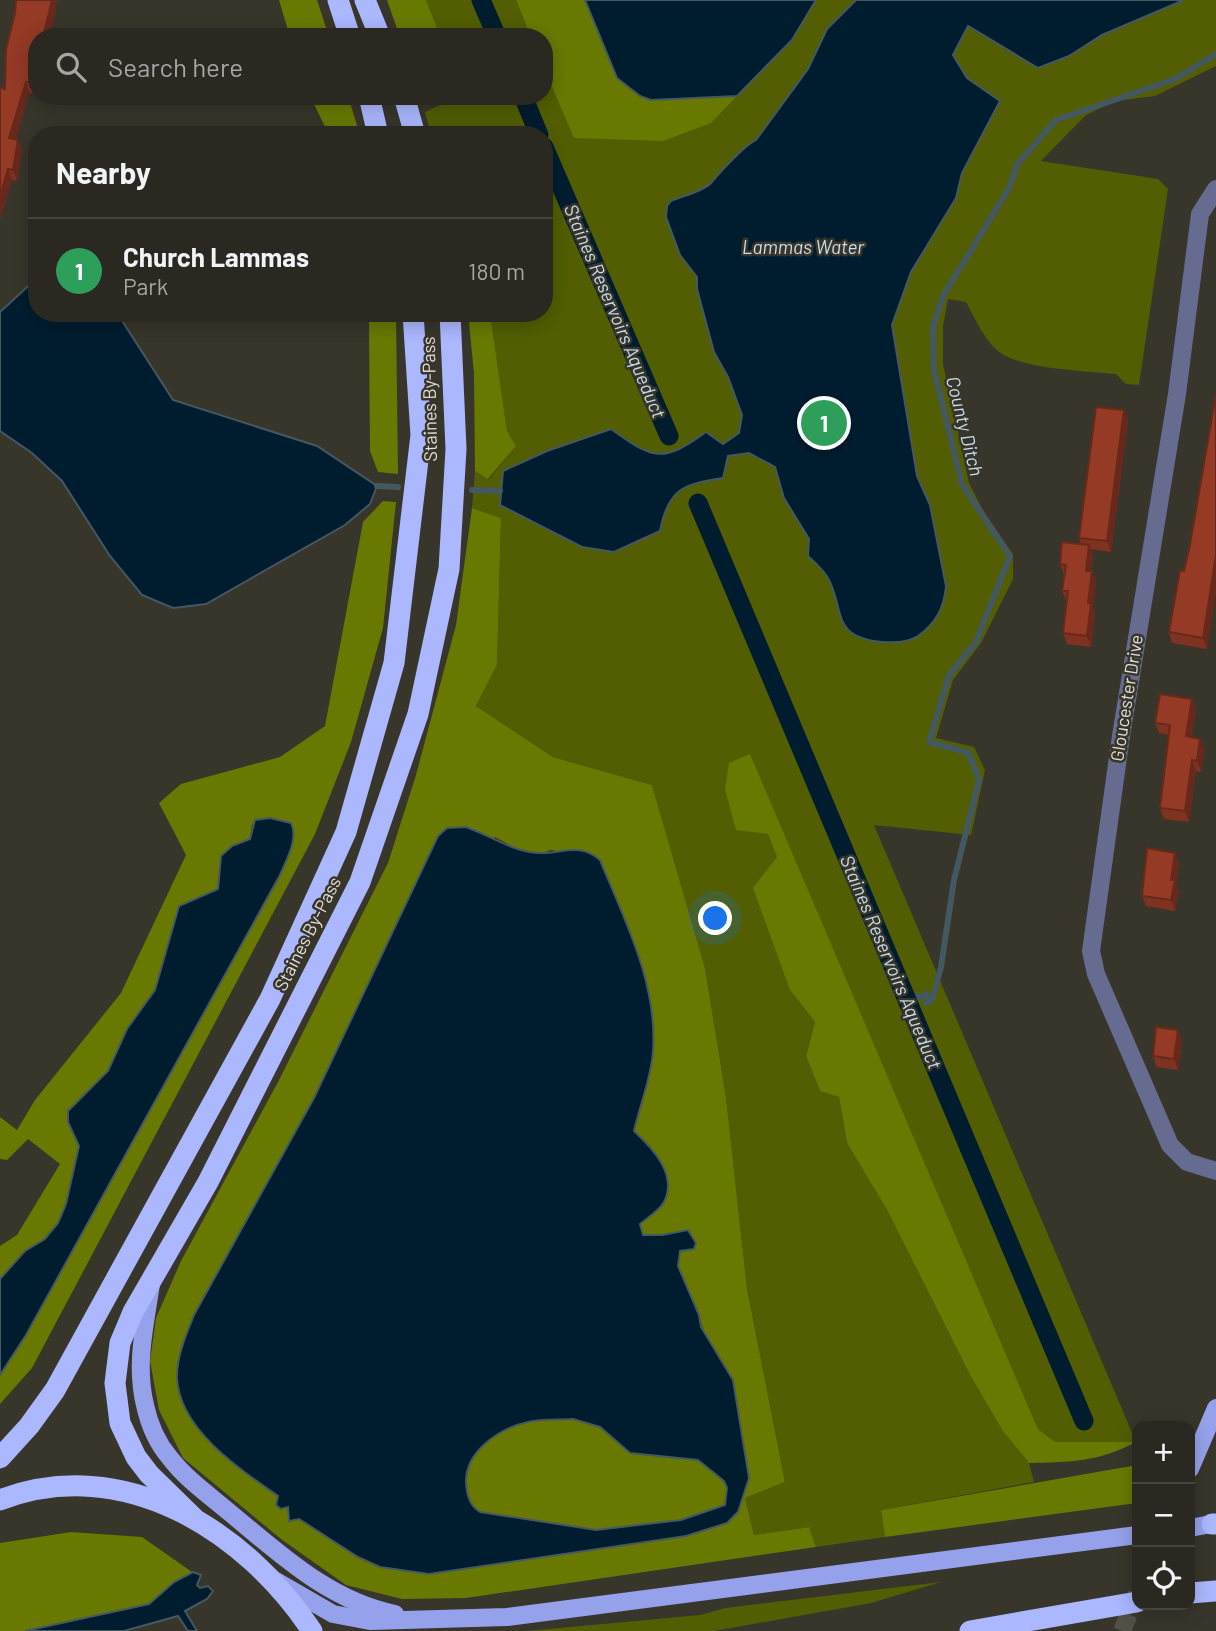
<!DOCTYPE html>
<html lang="en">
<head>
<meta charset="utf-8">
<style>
  :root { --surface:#2a2820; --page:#323029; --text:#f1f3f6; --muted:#a5a6a5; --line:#46443e; --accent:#51d397 }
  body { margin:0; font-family:Barlow,sans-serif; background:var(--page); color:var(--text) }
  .controls { position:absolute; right:21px; bottom:21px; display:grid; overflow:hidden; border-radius:14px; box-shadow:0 4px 18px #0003 }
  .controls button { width:63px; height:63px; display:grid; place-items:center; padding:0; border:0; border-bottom:2px solid var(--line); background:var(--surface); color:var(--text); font:35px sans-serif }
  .you { position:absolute; left:716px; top:919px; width:24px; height:24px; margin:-18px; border:5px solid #fff; border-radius:50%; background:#1a73e8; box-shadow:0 0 0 10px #1a73e833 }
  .badge { display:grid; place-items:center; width:46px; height:46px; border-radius:50%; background:var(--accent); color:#fff; font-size:23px; font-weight:700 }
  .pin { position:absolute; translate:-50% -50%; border:4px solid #fff; box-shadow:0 2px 7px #0006 }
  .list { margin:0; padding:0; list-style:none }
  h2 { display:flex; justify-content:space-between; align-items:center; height:91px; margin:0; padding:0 28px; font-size:30px }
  h2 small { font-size:23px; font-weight:400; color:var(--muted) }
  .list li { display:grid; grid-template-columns:46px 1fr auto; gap:21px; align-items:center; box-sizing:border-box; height:105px; padding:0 28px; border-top:2px solid var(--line) }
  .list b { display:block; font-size:26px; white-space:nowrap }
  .list p { margin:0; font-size:23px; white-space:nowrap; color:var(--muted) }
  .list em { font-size:23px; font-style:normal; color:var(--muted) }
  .icon { flex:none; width:38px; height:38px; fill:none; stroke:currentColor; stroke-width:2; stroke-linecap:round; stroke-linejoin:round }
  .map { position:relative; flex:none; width:1216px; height:1631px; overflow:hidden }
  .search { position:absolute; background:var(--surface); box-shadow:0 4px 18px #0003; left:28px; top:28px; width:525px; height:77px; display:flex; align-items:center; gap:18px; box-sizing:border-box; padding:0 24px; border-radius:28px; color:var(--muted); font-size:26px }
  .panel { position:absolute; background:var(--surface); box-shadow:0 4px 18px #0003; left:28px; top:126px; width:525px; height:196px; border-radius:28px }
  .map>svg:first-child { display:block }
  .green { fill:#525e01 }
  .forest { fill:#697900; fill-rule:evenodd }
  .water { fill:#001d2f; stroke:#445862; stroke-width:2; fill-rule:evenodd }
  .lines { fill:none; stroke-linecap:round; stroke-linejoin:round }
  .stream { stroke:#445862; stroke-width:6 }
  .canal { stroke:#001d2f; stroke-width:19 }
  .major-tunnel { stroke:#524f45; stroke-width:18; stroke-dasharray:18 9; stroke-linecap:butt }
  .minor { stroke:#656c90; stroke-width:18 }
  .major { stroke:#95a1ea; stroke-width:18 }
  .highway { stroke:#abb7fe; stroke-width:21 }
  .wall { fill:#7f3220 }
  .shaded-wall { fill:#68291a }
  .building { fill:#943a25; stroke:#68291a; stroke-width:2 }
  .labels { text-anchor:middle; stroke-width:5; stroke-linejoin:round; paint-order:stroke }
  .street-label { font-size:18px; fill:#e2e0da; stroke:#38352b }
  .water-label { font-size:19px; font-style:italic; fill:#c8deed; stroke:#38352b }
</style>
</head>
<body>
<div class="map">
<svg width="1216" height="1631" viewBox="0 0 1216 1631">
  <rect width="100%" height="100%" fill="#38352b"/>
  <g class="green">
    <polygon points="426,0 516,0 531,37 441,37"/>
    <path d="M519,0H1216V66L1155,96L1115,101L1086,115L1041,161L1158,179L1168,189L1139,385L1126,384L1116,374C1086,371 1022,369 999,352C984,340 975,318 966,302L948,299L943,326V364L969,483L987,518L1013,554V579L981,643L953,680L936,738L974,747L985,770L971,835L874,825L1136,1442H1055L1038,1429L749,754L768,834L778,858L790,990L815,1022L806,1056L820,1091L839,1097L847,1143L887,1210L970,1375L1002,1430L1029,1463L1034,1482L881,1510L885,1537L816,1547L809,1527L754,1535L745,1498L785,1482L747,1287L726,1097L705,968L652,785L553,757L476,706L497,665L501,518L472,508L475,471L489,479L516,446L507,432L490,313H544V135H431L425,112L460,96H544V68L553,88L544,37Z"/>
    <polygon points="941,1582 871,1603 714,1631 527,1631 700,1615 725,1608"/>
  </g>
  <g class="forest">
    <polygon points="279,0 317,0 329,37 290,37"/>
    <polygon points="387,0 426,0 441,37 400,37"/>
    <polygon points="516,0 585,0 617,78 652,100 737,96 711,123 663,141 574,138 544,68 544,37 531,37"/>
    <polygon points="310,96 348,96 360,135 329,135"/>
    <polygon points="362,313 396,313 398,474 378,472 370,451 369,322"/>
    <polygon points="468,313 490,313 507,431 516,446 488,479 475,471 474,373"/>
    <polygon points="383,501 396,502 383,628 351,742 315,834 32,1368 0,1404 0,1375 26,1335 280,875 252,824 250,839 232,846 221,856 218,889 179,906 155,990 127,1029 108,1071 68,1111 68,1122 79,1146 66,1204 58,1223 44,1239 25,1251 0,1279 0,1246 17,1235 60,1164 28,1139 7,1160 0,1159 0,1117 17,1130 35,1100 121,993 186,855 159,803 181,784 280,757 325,726 363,522"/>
    <path d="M472,508L501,518L497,665L476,706L553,757L652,785L705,968L726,1097L747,1288L785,1482L745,1498L754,1535L809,1527L816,1547L466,1598L402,1599L346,1585L281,1539L183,1458L159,1410L150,1361L156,1318L181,1261L278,1082L388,863L416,775L456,625ZM495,837L513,847L539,854L551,850L600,860C623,917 662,994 652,1057C648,1082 640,1107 634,1131L651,1147L664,1202L640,1224L643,1235H662L688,1230L695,1243L680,1250L678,1266L699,1315L749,1478L738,1512L686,1536L429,1574L358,1557L299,1519L288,1507L281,1509L276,1500L279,1496L194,1315L314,1098Z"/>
    <path d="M750,754L1038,1429L1055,1442H1136C1099,1462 1070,1462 1029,1463L1002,1430L970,1375L887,1210L847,1143L839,1097L820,1091L806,1056L815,1022L790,990L753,888L777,857L768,834L736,830L725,789L729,763Z"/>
    <path d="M573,1419L600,1427L630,1453L698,1460L724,1481L727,1488L725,1505L681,1520L596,1530L480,1512C469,1505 467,1495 466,1483C465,1451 500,1428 528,1422C542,1419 559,1420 573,1419Z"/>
    <polygon points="1137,1465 1137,1503 885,1537 881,1510"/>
    <polygon points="71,1532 142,1537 192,1572 174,1582 149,1604 25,1631 0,1631 0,1543"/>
  </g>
  <g class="water">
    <polygon points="585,0 816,0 792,40 737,96 651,100 640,96 617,78"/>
    <path d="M856,0H1184L1102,35L1069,56L1038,68L968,26L953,55L967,78L1000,101L962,173L956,198L911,272L892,325L917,476L930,505L946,586C944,608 936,623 918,636C908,642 894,643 882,642C831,637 845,612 829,580C824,570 815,563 808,556L809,539L784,498L775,467L749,453L728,456L723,478C683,484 668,489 660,531L614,552L582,547L500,505L503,471L547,451L611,429C653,459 662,464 706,432L723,444L739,433L742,415L728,377L714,352L697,289V277L680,255L666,217L667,206L671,201C683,196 704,191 712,182C719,173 747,143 756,140L808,69L827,29Z"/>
    <polygon points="37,278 37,313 117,313 173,400 317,446 377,486 370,504 345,525 206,604 173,608 142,595 110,556 62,481 32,453 0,431 0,312"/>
    <path d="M270,818L291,823C299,839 286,860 280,875L26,1335L0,1375V1279L25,1251L45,1239L58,1223L66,1204L79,1146L68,1122V1111L108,1071L127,1029L155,990L179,906L218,889L221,856L232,846L250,839L255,820Z"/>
    <path d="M466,827C489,835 514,852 538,853C562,854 579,842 600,860C625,921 658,984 653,1052C651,1078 640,1105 634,1131C652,1148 678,1174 664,1202C660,1210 647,1218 640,1224L643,1235H662L688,1230L696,1243L694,1249L680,1251L678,1266L699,1315L701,1327L733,1380L749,1478L738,1512L727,1523L686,1536L429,1574L380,1567L358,1557L299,1519L289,1521L288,1507L281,1509L276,1505L278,1496C240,1470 178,1428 177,1377C177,1355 186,1335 194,1315L314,1098L438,836L447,828ZM573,1419L600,1427L630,1453L698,1460L724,1481L727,1488L725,1505L681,1520L596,1530L480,1512C469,1505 467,1495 466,1483C465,1451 500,1428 528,1422C542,1419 559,1420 573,1419Z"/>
    <polygon points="193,1572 201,1575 197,1585 200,1588 208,1586 213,1591 207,1599 185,1611 197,1631 188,1631 178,1616 124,1631 25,1631 149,1604 174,1582"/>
  </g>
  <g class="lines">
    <g class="stream">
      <polyline points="377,486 398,487"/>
      <polyline points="472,490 500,491"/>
      <polyline points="906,1002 926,994 929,1002"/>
      <polyline points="926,1003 932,1000 941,967 954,880 979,780 969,753 929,742 949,675 976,642 1010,556 962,484 934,370 933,327 943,296 1009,188 1018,163 1056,120 1175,79 1216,54"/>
    </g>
    <g class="canal">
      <polyline points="481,0 497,37"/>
      <polyline points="523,96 539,135"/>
      <polyline points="544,147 669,436"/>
      <polyline points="698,503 1084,1421"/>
    </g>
    <polyline class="major-tunnel" points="1122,1631 1137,1594"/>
    <polyline class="minor" points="1216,189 1200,214 1177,394 1121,736 1091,951 1096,974 1170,1145 1187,1162 1216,1171"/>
    <g class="major">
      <path d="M151,1284C145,1325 135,1364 145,1405C149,1424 158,1444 170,1458C186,1479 209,1495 229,1512C279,1553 329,1601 395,1614"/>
      <polyline points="1190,1469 1216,1408"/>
      <polyline points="1190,1528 1216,1523"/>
      <polyline points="276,1581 333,1614 370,1621 507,1617 1137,1535"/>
    </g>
    <g class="highway">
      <polyline points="338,0 350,37"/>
      <polyline points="365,0 380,37"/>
      <polyline points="369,96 378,135"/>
      <polyline points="404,96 415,135"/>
      <polyline points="0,1458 29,1426 55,1390 270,999 346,832 394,663 421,435 413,313"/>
      <path d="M0,1500C123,1453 245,1530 312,1631"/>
      <polyline points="194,1518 149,1474 136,1457 120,1423 115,1383 120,1343 133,1312 208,1182 360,882 418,714 449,569 456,449 450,313"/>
      <polyline points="1212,1524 1216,1524"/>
      <polyline points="1190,1593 1216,1591"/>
      <polyline points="970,1631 1137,1602"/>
    </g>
  </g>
  <g class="wall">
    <polygon points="16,0 57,0 55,13 50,37 37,37 35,93 29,93 16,139 18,140 22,150 17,181 12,180 0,219 0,87 5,89 6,49 15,13"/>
    <polygon points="1216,394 1216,591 1207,649 1172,643 1169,632 1190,545"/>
    <polygon points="1124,410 1128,421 1111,552 1090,549 1093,556 1091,571 1096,582 1093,607 1095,614 1091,647 1067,644 1063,633 1067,602 1062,591 1064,575 1060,564 1081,544 1079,538"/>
    <polygon points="1192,699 1196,710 1191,737 1204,749 1201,772 1196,771 1189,822 1164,819 1160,808 1169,735 1159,733 1155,723"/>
    <polygon points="1175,853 1179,864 1176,884 1179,891 1175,911 1146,906 1142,896"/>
    <polygon points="1182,1041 1178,1070 1156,1067 1153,1056"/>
  </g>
  <g class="shaded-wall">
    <polygon points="52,0 57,0 55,13 50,37 43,37"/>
    <polygon points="33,52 37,63 35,93 32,82"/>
    <polygon points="26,82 29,93 13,149 9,138"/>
    <polygon points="18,140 22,150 17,181 13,170"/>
    <polygon points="8,169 12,180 0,219 0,196"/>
    <polygon points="1124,410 1128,421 1111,552 1107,541"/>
    <polygon points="1089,545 1093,556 1089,581 1086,571"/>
    <polygon points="1216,555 1216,591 1207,649 1203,638"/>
    <polygon points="1092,571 1096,582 1093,607 1095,614 1091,647 1087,636 1088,603"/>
    <polygon points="1192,699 1196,710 1190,747 1186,736"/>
    <polygon points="1200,739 1204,749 1201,772 1197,761"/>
    <polygon points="1192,760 1196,771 1189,822 1185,811"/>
    <polygon points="1175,853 1179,864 1176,884 1179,891 1175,911 1171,900 1171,880"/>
    <polygon points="1178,1030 1182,1041 1178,1070 1174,1059"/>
  </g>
  <g class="building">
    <polygon points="16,0 52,0 43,37 37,37 37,53 33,52 32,82 26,82 9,138 18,140 13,170 8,169 0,196 0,87 5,89 6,49 15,13"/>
    <polygon points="1216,394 1216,555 1203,638 1169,632 1180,570 1184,571 1190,545"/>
    <polygon points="1096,407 1124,410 1107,541 1079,538"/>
    <polygon points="1062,542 1089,545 1086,571 1092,571 1088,603 1091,603 1087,636 1063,633 1068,591 1062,591 1066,565 1060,564"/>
    <polygon points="1160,694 1192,699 1186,736 1200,739 1197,761 1192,760 1185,811 1160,808 1170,725 1155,723"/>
    <polygon points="1147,848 1175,853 1171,880 1175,880 1171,900 1142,896"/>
    <polygon points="1156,1027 1178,1030 1174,1059 1153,1056"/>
  </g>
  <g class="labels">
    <g class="street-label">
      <text transform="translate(430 399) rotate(-91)" y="6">Staines By-Pass</text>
      <text transform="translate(1127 698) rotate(-81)" y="6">Gloucester Drive</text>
      <text transform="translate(308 934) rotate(-63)" y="6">Staines By-Pass</text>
    </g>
    <g class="water-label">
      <text x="803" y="254">Lammas Water</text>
      <text transform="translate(615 311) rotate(67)" y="7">Staines Reservoirs Aqueduct</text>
      <text transform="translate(965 426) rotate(76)" y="7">County Ditch</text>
      <text transform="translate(891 962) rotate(67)" y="7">Staines Reservoirs Aqueduct</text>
    </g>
  </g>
</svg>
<div class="controls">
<button>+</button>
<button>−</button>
<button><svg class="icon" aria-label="locate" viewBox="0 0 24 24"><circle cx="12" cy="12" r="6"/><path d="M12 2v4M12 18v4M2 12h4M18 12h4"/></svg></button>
</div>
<div class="you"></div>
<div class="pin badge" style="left:824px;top:423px;background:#2e9e5b">1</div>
<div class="search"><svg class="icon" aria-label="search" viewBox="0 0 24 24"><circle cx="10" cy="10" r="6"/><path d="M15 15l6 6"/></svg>Search here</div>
<section class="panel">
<h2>Nearby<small></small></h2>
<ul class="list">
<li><span class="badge" style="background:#2e9e5b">1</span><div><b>Church Lammas</b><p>Park</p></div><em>180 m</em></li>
</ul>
</section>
</div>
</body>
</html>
